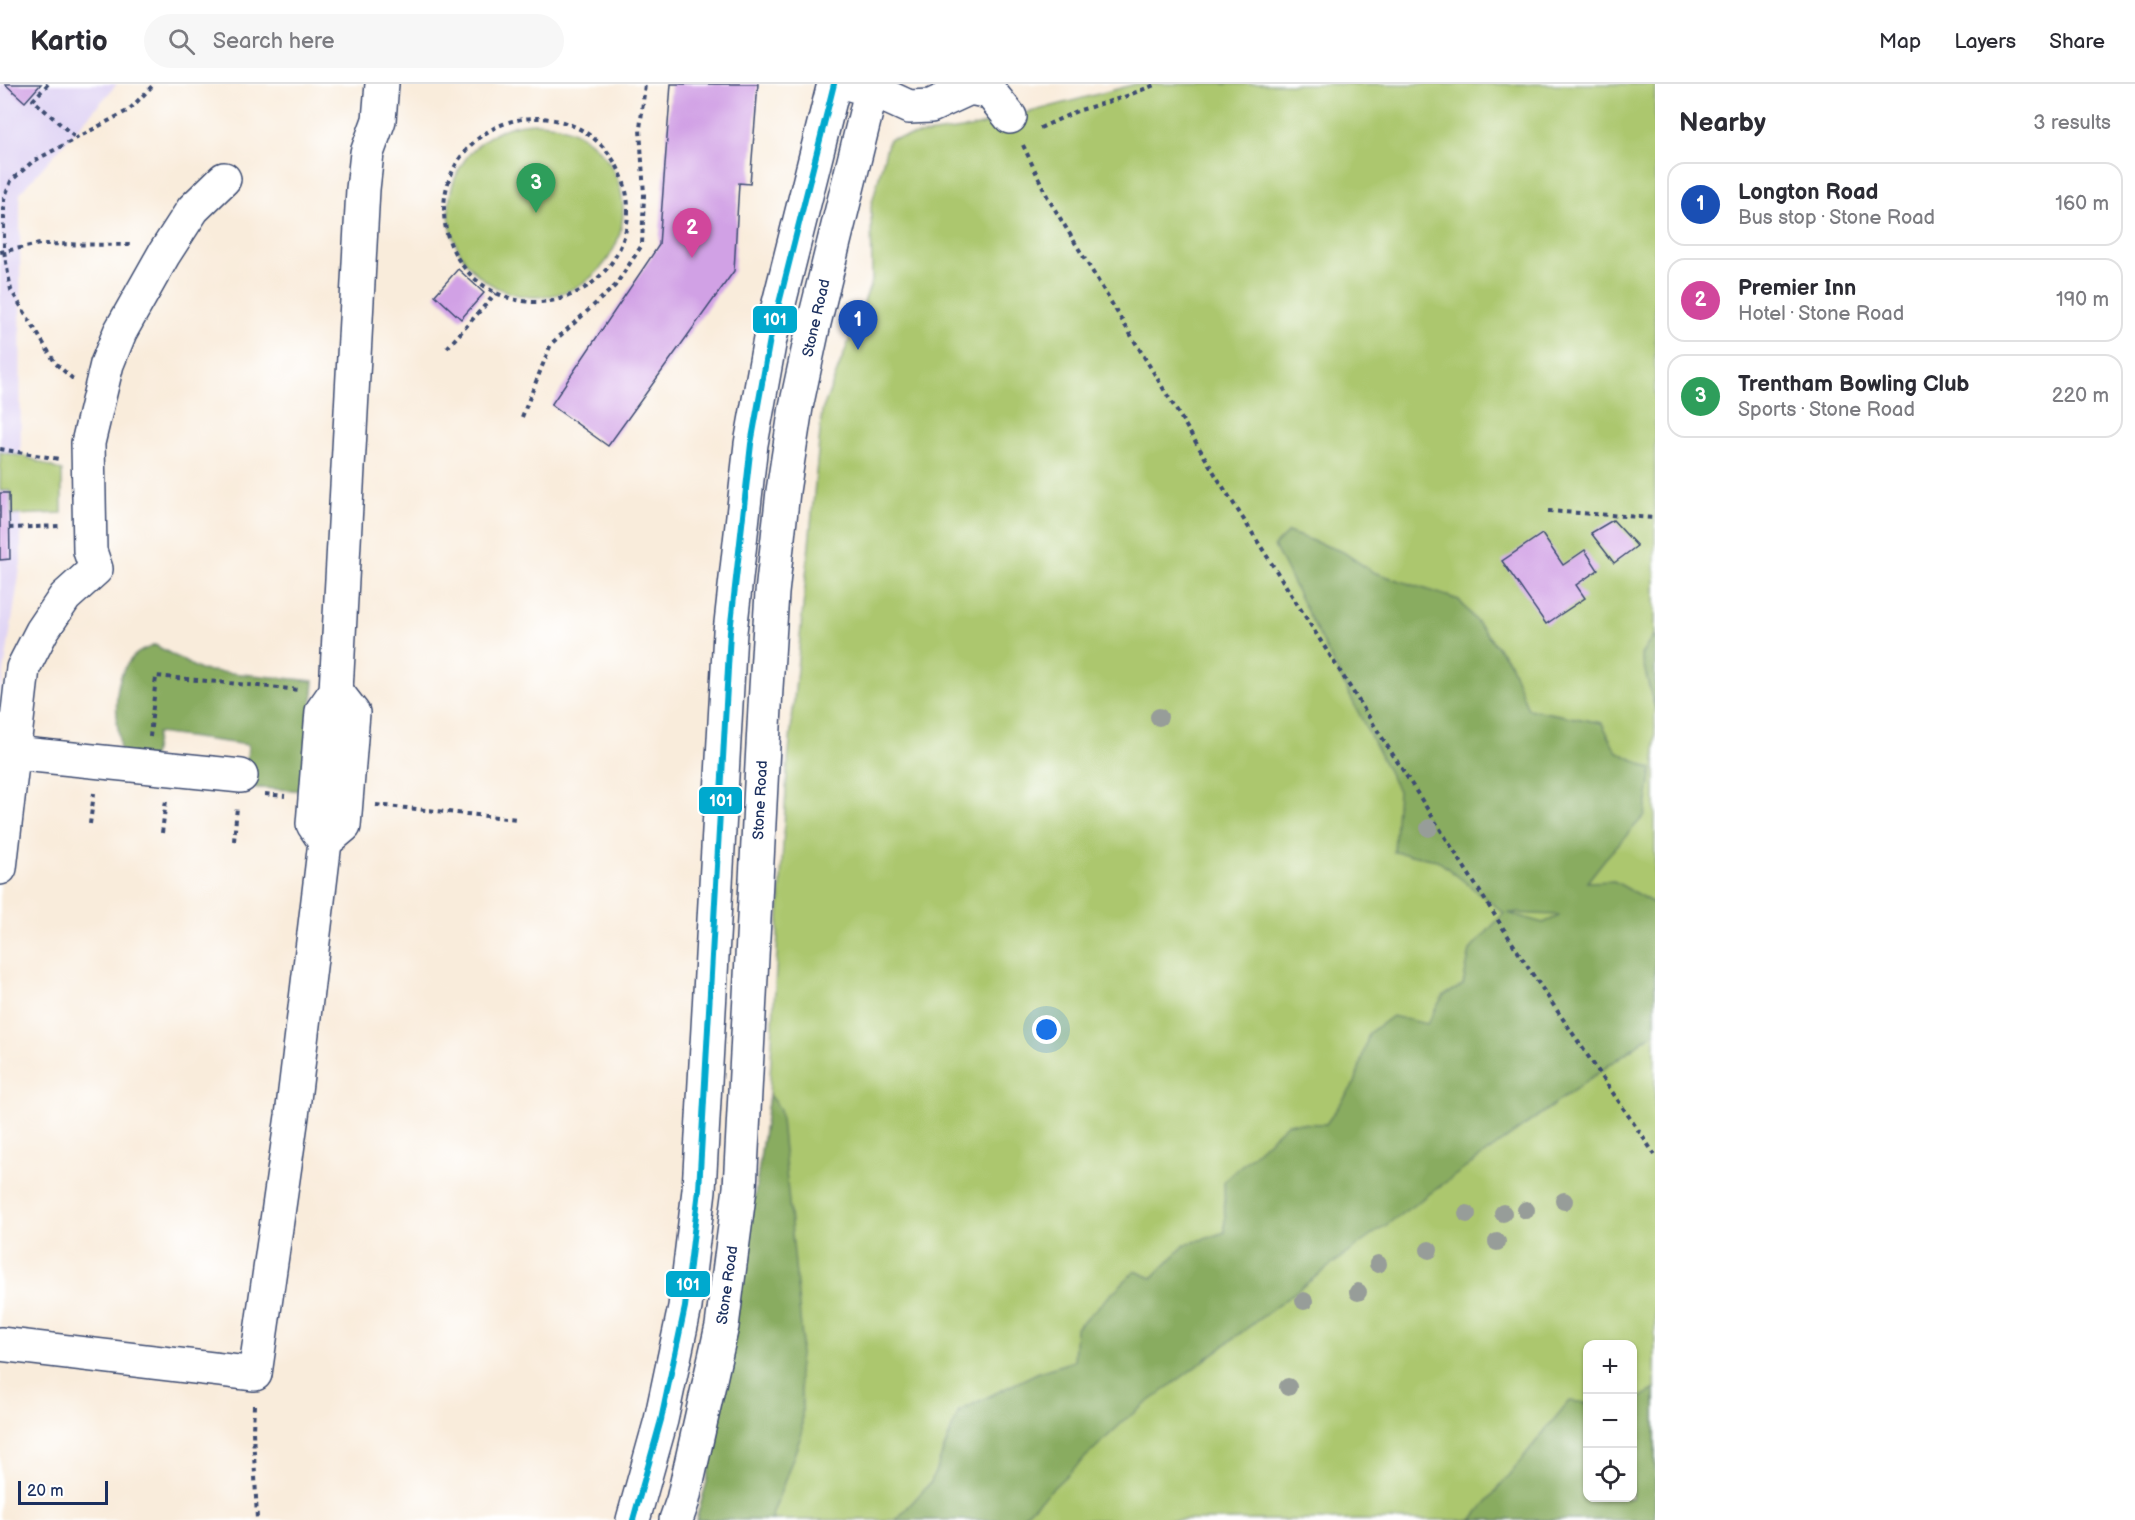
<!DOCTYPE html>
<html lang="en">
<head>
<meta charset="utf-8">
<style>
  :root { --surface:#fff; --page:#f7f7f7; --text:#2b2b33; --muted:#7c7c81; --line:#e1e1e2; --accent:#c8321e }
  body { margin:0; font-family:"Balsamiq Sans",sans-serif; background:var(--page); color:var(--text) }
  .controls { position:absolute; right:18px; bottom:18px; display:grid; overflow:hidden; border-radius:12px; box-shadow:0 2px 4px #0004 }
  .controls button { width:54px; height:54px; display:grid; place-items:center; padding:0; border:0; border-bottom:2px solid var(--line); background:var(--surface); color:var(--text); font:30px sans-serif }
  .scale { position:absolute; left:18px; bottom:15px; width:90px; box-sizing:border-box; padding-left:6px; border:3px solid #1b2f5e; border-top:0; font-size:16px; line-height:21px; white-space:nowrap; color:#1b2f5e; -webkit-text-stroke:4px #fff; paint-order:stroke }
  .you { position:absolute; left:1047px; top:946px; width:21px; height:21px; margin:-15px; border:4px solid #fff; border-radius:50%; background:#1a73e8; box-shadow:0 0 0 9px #1a73e833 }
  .badge { display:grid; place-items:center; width:39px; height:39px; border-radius:50%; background:var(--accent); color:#fff; font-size:20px; font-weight:700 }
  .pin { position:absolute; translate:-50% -50px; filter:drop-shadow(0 2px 3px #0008) }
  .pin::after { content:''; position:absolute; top:32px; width:21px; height:18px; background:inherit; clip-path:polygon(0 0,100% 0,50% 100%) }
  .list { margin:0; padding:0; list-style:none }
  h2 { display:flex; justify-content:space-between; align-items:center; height:78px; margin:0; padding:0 24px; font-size:26px }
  h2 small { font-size:20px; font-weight:400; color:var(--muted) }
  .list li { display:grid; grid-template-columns:39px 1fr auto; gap:18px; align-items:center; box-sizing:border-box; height:84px; margin:0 12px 12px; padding:0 12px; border:2px solid var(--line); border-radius:18px }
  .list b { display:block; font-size:22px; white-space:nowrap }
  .list p { margin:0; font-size:20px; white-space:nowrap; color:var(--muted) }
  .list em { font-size:20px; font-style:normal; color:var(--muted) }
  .icon { flex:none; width:33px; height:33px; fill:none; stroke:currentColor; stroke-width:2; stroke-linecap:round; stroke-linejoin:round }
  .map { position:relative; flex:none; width:1655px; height:1436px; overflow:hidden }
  header { display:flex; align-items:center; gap:36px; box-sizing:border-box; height:84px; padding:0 30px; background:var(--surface); border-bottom:2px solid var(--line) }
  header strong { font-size:28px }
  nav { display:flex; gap:33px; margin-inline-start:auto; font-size:21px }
  .search { width:420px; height:54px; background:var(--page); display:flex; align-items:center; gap:15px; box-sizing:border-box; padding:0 21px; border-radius:33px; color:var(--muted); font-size:22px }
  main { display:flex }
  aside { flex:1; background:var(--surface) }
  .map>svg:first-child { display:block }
  .built { fill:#e0d4f4 }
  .green { fill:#acc76e; stroke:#647b66; stroke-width:1.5; fill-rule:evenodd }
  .forest { fill:#89ac61; stroke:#526e60; stroke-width:1.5; fill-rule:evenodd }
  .building { fill:#d1a1e5 }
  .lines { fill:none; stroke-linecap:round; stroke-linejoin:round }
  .minor-casing { stroke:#3c4b71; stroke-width:36 }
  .highway-casing { stroke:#3c4b71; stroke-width:36 }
  .path { stroke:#3c4b71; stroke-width:4; stroke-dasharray:4.5 4.5; stroke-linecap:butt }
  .minor { stroke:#fff; stroke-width:33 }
  .highway { stroke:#fff; stroke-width:33 }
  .bus-1-casing { stroke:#fff; stroke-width:10 }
  .bus-1 { stroke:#00a9ce; stroke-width:6 }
  .tree { fill:#979d99 }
  .labels { text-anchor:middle; stroke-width:5; stroke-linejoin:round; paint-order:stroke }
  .street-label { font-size:15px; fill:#1b2f5e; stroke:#fff }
  .line-badge { stroke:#fff; stroke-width:2 }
  .badge-label { font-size:16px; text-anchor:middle; font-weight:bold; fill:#fff }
</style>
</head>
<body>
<header>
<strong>Kartio</strong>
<div class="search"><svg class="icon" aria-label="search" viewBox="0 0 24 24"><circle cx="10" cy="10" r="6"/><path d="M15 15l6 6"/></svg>Search here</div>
<nav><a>Map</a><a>Layers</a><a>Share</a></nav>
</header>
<main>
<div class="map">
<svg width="1655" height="1436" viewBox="0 0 1655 1436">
  <rect width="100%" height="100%" fill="#fff"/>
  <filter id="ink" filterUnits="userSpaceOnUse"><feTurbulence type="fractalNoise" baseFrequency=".0167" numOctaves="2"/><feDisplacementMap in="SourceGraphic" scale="12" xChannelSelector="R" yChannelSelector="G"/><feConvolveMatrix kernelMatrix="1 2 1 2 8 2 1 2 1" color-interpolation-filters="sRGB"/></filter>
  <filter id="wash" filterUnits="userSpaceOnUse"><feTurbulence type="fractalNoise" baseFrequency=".008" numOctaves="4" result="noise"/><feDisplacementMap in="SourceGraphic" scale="24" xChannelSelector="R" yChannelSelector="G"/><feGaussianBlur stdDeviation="1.35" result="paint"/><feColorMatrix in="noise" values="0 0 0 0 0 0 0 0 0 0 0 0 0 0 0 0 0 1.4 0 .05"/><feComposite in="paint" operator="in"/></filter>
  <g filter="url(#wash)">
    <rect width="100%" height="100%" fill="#f9ecdb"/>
    <polygon class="built" points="0,0 117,0 20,109 21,479 0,613"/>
    <g class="green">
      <path d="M1136,0H1655V1436H696L707,1398L755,1111L769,1011L787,688L822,327L872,197L871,122L889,55L970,44ZM1588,1260H1632V1414H1588Z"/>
      <circle cx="536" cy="126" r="87"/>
      <polygon points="0,368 27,373 62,387 62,429 12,431 11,407 0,407"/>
    </g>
    <g class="forest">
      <path d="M1288,448L1343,468L1373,488L1459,516L1510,579L1528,625L1602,639L1616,667L1652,685L1645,731L1605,775L1587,798L1614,797L1655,820V948L1354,1164L1126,1335L1019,1436H896L931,1398L959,1327L1039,1288L1074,1277L1076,1244L1135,1187L1152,1194L1185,1161L1225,1148L1224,1097L1288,1039L1326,1040L1355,999L1369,949L1392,932L1427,940L1443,912L1463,901L1470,866L1504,829L1437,776L1394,768L1398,707L1274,462ZM1508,829L1559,831V832L1543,839Z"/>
      <polygon points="1655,549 1655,626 1641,571"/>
      <path d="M155,561L200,586L314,597L305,707L245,703L248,661L157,649L153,673L120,668C118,637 108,597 134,572C139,567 148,564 155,561Z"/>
      <polygon points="769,1011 780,1025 802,1254 798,1288 802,1317 802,1349 772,1432 773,1436 696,1436 707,1398 755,1111"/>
      <polygon points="1655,1305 1655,1436 1472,1436 1569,1317 1587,1319 1588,1414 1632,1414 1633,1318"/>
    </g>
    <g id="blocks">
      <g class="building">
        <polygon points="5,0 41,0 25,18"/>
        <polygon points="671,0 758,0 750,100 739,99 734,187 608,362 551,321 659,161"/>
        <polygon points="458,185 484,209 461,235 435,211"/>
        <polygon points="0,409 9,409 10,475 0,476"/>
        <polygon points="1613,436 1637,462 1614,479 1591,449"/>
        <polygon points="1542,450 1563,481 1585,466 1598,486 1576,501 1585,514 1546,540 1502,477"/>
      </g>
    </g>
  </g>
  <g filter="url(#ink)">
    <use href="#blocks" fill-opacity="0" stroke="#3c4b71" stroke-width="1.5"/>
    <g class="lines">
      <defs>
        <g id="minor">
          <polyline points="850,0 872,6 909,23 931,22 970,4 990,8 1010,33"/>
          <polyline points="13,669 241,692"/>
          <polyline points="325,758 344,742 353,629 336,607"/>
          <polyline points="0,784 23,584 42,547 65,513 96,485 90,467 88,359 107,280 120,248 164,170 193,125 224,95"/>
          <polyline points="0,1260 255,1290 292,1032 325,758 313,740 322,627 336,607 363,105 367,69 379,36 382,0"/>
        </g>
        <g id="highway">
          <polyline points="633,1436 661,1336 685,1223 699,1106 730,548 751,360 770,255 834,0"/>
          <polyline points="676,1436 683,1416 722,1242 740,1104 766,604 772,509 783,407 796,323 814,239 873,0"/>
        </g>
      </defs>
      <use href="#minor" class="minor-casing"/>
      <use href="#highway" class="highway-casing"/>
      <g class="path">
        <polyline points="48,0 33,16 76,54"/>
        <circle cx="536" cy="126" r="92"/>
        <polyline points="1040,44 1077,27 1124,13 1157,0"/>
        <polyline points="1023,61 1048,114 1218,395 1527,882 1655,1071"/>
        <polyline points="0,168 40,160 133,161"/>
        <polyline points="447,264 496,209"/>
        <polyline points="73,295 56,280 11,206 4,167 4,115 11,97 32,78 129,26 154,0"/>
        <polyline points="522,333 551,260 615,202 642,161 644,111 640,45 645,0"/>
        <polyline points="0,365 59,375"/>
        <polyline points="1548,427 1655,434"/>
        <polyline points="9,444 59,442"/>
        <polyline points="150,653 156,592 300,606"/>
        <polyline points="265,710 285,712"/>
        <polyline points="376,721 517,735"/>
        <polyline points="90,740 94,709"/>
        <polyline points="162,749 166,716"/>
        <polyline points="234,757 237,723"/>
        <polyline points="254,1321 253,1347 257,1436"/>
      </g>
      <use href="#minor" class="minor"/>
      <use href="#highway" class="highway"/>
      <defs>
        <polyline id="bus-1" points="633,1436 661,1336 685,1223 699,1106 730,548 751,360 770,255 834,0"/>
      </defs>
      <use href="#bus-1" class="bus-1-casing"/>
      <use href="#bus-1" class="bus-1"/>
    </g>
    <g class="tree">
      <circle cx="1159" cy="633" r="9"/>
      <circle cx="1429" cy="744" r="9"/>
      <circle cx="1564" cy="1117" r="9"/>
      <circle cx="1526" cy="1126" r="9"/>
      <circle cx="1503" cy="1129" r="9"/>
      <circle cx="1467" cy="1130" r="9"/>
      <circle cx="1497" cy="1158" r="9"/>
      <circle cx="1429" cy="1166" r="9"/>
      <circle cx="1378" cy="1180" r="9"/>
      <circle cx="1358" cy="1208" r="9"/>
      <circle cx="1304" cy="1217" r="9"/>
      <circle cx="1288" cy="1303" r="9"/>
    </g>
  </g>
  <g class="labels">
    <g class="street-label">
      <text transform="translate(816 234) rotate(-77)" y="5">Stone Road</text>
      <text transform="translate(760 716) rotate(-87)" y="5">Stone Road</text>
      <text transform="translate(727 1201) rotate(-82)" y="5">Stone Road</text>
    </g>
  </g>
  <g class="line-badge">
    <rect x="752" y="221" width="46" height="29" rx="6" fill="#00a9ce"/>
    <rect x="698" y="702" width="45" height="29" rx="6" fill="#00a9ce"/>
    <rect x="665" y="1186" width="46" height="28" rx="6" fill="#00a9ce"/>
  </g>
  <g class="badge-label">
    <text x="775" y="241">101</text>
    <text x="721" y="722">101</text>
    <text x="688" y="1206">101</text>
  </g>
</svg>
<div class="controls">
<button>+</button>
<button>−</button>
<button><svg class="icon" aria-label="locate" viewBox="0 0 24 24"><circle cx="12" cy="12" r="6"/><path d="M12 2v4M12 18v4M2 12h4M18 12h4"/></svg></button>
</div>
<div class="scale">20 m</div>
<div class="you"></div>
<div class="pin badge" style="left:858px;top:266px;background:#1a4fb4">1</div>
<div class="pin badge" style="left:692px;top:174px;background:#d1479c">2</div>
<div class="pin badge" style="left:536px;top:129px;background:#2e9e5b">3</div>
</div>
<aside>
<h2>Nearby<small>3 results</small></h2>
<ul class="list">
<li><span class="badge" style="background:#1a4fb4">1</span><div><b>Longton Road</b><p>Bus stop · Stone Road</p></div><em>160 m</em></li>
<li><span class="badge" style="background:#d1479c">2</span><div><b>Premier Inn</b><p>Hotel · Stone Road</p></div><em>190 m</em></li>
<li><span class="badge" style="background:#2e9e5b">3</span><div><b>Trentham Bowling Club</b><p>Sports · Stone Road</p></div><em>220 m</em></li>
</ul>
</aside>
</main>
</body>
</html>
